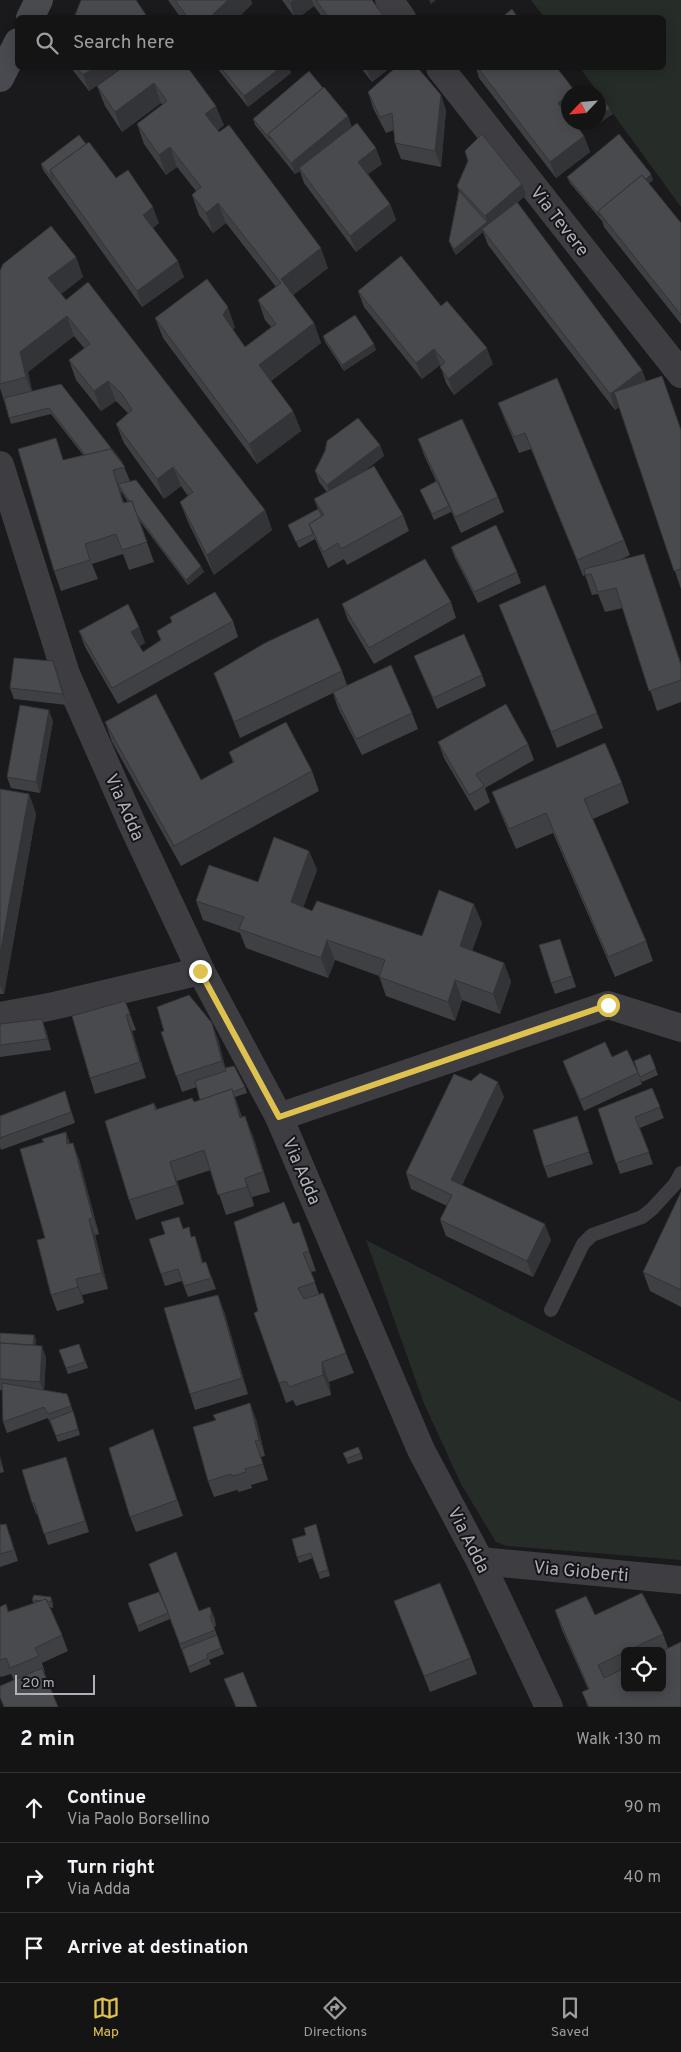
<!DOCTYPE html>
<html lang="en">
<head>
<meta charset="utf-8">
<style>
  :root { --surface:#141415; --page:#1d1d1e; --text:#f1f3f6; --muted:#9d9ea0; --line:#333334; --accent:#dfc14e }
  body { margin:0; font-family:Overpass,sans-serif; background:var(--page); color:var(--text) }
  .controls { position:absolute; right:15px; bottom:15px; display:grid; overflow:hidden; border-radius:8px; box-shadow:0 2px 12px #0003 }
  .controls button { width:45px; height:45px; display:grid; place-items:center; padding:0; border:0; border-bottom:1px solid var(--line); background:var(--surface); color:var(--text); font:25px sans-serif }
  .compass { position:absolute; left:561px; top:85px; width:45px; height:45px; border-radius:50%; background:var(--surface); box-shadow:0 2px 12px #0003; rotate:244deg }
  .scale { position:absolute; left:15px; bottom:12px; width:80px; box-sizing:border-box; padding-left:5px; border:2px solid #aeb0ba; border-top:0; font-size:14px; line-height:18px; white-space:nowrap; color:#aeb0ba; -webkit-text-stroke:4px #151517; paint-order:stroke }
  .stop { position:absolute; width:15px; height:15px; margin:-11px; border:4px solid #dfc14e; border-radius:50%; background:#fff }
  .stop.end { background:#dfc14e; border-color:#fff; box-shadow:0 1px 5px #0008 }
  .list { margin:0; padding:0; list-style:none }
  h2 { display:flex; justify-content:space-between; align-items:center; height:65px; margin:0; padding:0 20px; font-size:21px }
  h2 small { font-size:16px; font-weight:400; color:var(--muted) }
  .list li { display:grid; grid-template-columns:32px 1fr auto; gap:15px; align-items:center; box-sizing:border-box; height:70px; padding:0 20px; border-top:1px solid var(--line) }
  .list b { display:block; font-size:19px; white-space:nowrap }
  .list p { margin:0; font-size:16px; white-space:nowrap; color:var(--muted) }
  .list em { font-size:16px; font-style:normal; color:var(--muted) }
  .icon { flex:none; width:28px; height:28px; fill:none; stroke:currentColor; stroke-width:2; stroke-linecap:round; stroke-linejoin:round }
  .map { position:relative; flex:none; width:681px; height:1707px; overflow:hidden }
  .search { position:absolute; background:var(--surface); box-shadow:0 2px 12px #0003; left:15px; right:15px; top:15px; height:55px; display:flex; align-items:center; gap:12px; box-sizing:border-box; padding:0 18px; border-radius:8px; color:var(--muted); font-size:19px }
  .sheet { height:275px; background:var(--surface) }
  nav { display:flex; justify-content:space-around; align-items:center; box-sizing:border-box; height:70px; border-top:1px solid var(--line); background:var(--surface); font-size:14px; color:var(--muted) }
  nav a { display:grid; justify-items:center; gap:2px }
  nav .on { color:var(--accent) }
  .map>svg:first-child { display:block }
  .green { fill:#262d28 }
  .lines { fill:none; stroke-linecap:round; stroke-linejoin:round }
  .service { stroke:#3d3d42; stroke-width:14 }
  .minor { stroke:#3d3d42; stroke-width:28 }
  .secondary { stroke:#494a50; stroke-width:28 }
  .wall { fill:#3f4043; fill-rule:evenodd }
  .shaded-wall { fill:#333437 }
  .building { fill:#494a4e; stroke:#333437 }
  .route { stroke:#dfc14e; stroke-width:6 }
  .labels { text-anchor:middle; stroke-width:4; stroke-linejoin:round; paint-order:stroke }
  .street-label { font-size:18px; fill:#aeb0ba; stroke:#151517 }
</style>
</head>
<body>
<div class="map">
<svg width="681" height="1707" viewBox="0 0 681 1707">
  <rect width="100%" height="100%" fill="#1a1a1c"/>
  <g class="green">
    <polygon points="531,0 681,0 681,207 580,68 664,68 664,18 544,17"/>
    <polygon points="366,1240 681,1402 681,1560 507,1546 496,1542 461,1484 423,1401"/>
  </g>
  <g class="lines">
    <polyline class="service" points="551,1310 583,1244 592,1235 642,1217 652,1209 675,1184 681,1173"/>
    <g class="minor">
      <polyline points="389,0 402,18"/>
      <polyline points="440,68 681,374"/>
      <polyline points="0,465 66,674 133,826 201,971 279,1117 421,1450 480,1561 549,1707"/>
      <polyline points="0,1016 49,1007 201,971"/>
      <polyline points="279,1117 608,1005 681,1028"/>
      <polyline points="480,1561 681,1580"/>
    </g>
    <g class="secondary">
      <polyline points="30,18 39,0"/>
      <polyline points="0,78 18,42"/>
    </g>
  </g>
  <g class="wall">
    <polygon points="168,0 251,0 252,4 238,18 181,18"/>
    <polygon points="282,0 372,0 385,18 323,18 314,6 298,18 295,18"/>
    <polygon points="71,68 121,68 89,91"/>
    <polygon points="188,68 224,125 217,131 328,268 293,295 314,323 321,343 271,381 293,411 301,431 257,464 163,338 155,318 235,327 233,330 245,347 271,327 265,320 258,300 276,287 226,223 213,233 199,215 192,195 196,191 177,167 166,175 144,144 137,124 163,105 161,103 122,132 105,106 97,86"/>
    <polygon points="217,68 289,68 291,73 248,107"/>
    <polygon points="361,68 390,68 372,82"/>
    <polygon points="476,68 557,68 568,92 568,115 584,136 590,152 556,178 479,78"/>
    <polygon points="368,92 446,110 441,167 401,159 395,143 394,130 386,133 373,108"/>
    <polygon points="253,119 352,127 382,164 368,174 390,204 396,220 356,252 304,183 300,171 295,174 255,125"/>
    <polygon points="86,144 116,178 159,223 153,228 184,277 142,307 43,170 41,164"/>
    <polygon points="567,177 653,180 649,183 681,223 681,324 604,227 602,221 570,183"/>
    <polygon points="522,184 526,195 517,203 642,370 646,381 681,429 681,589 619,407 615,410 488,245 483,232 456,255 451,246 449,241 459,191 457,186"/>
    <path d="M76,257L83,277L61,294L66,300L265,510L272,530L214,575L188,522L180,502L188,496L181,486L164,499L124,443L116,424L128,413L116,401L101,411L76,380L69,360L84,348L74,336L28,372L32,391L122,462L130,481L204,572L188,585L139,520L154,562L129,570L123,554L92,564L98,579L61,591L54,571L64,460L83,455L51,414L11,424L0,388V271ZM120,490L128,502L124,503Z"/>
    <polygon points="358,291 441,306 493,364 454,395 446,383 440,365 422,379 364,307"/>
    <polygon points="323,336 376,350 344,371 325,342"/>
    <polygon points="498,403 624,540 630,555 620,560 651,574 681,663 681,702 657,711 623,608 605,612 598,594 592,595 585,575 583,576 531,449 519,453 504,418"/>
    <polygon points="418,439 498,497 504,512 461,533 450,509 451,512 434,520 420,490 436,481 424,455"/>
    <polygon points="380,445 384,456 363,472 403,515 409,531 347,565 344,559 328,568 315,539 299,548 288,525 318,509 314,499 327,492 319,482 315,471"/>
    <polygon points="451,547 517,572 521,583 478,603 455,558"/>
    <polygon points="451,602 456,618 374,664 348,620 342,604"/>
    <polygon points="499,605 597,713 603,728 557,748"/>
    <polygon points="170,617 233,621 238,637 118,704 85,647 79,631 139,627 145,643 139,646 143,652 161,641 157,631 172,622"/>
    <polygon points="415,657 482,675 486,686 437,709 419,668"/>
    <polygon points="342,671 347,685 412,713 418,729 362,755 338,708 333,693 240,738 214,673"/>
    <polygon points="57,672 67,705 14,699 10,688"/>
    <polygon points="53,721 40,793 11,788 7,777"/>
    <polygon points="105,722 201,780 233,763 229,752 312,771 319,791 181,866 112,742"/>
    <polygon points="438,742 528,744 534,760 485,788 490,802 475,811 444,758"/>
    <polygon points="622,783 629,803 593,819 646,941 653,961 615,977 553,833 516,849 500,812 492,792"/>
    <polygon points="0,789 29,794 36,814 4,994 0,994"/>
    <polygon points="309,851 317,870 303,907 312,911 422,936 482,923 472,951 504,963 511,982 500,1014 462,1000 455,1021 386,996 379,976 335,960 328,978 246,948 240,933 203,920 196,901 258,882"/>
    <polygon points="560,939 576,987 555,994 551,983"/>
    <polygon points="125,1001 136,1030 132,1031 146,1078 95,1094 90,1078"/>
    <polygon points="0,1024 46,1030 51,1050 0,1057"/>
    <polygon points="161,1032 218,1039 225,1068 245,1087 247,1093 235,1097 242,1117 253,1136 270,1192 252,1197 254,1206 226,1215 211,1170 177,1181 184,1204 136,1220 129,1200 154,1103 157,1109 194,1102 200,1100 197,1087 182,1092"/>
    <polygon points="650,1054 658,1075 642,1082 640,1078 642,1084 584,1111 567,1072 563,1061 612,1057 637,1070"/>
    <polygon points="652,1088 664,1118 640,1128 653,1164 620,1174 598,1109"/>
    <polygon points="65,1091 75,1123 1,1150 0,1147 0,1116"/>
    <polygon points="504,1097 462,1185 551,1240 533,1277 446,1236 440,1220 447,1206 411,1189 406,1173"/>
    <polygon points="577,1116 593,1164 548,1178 544,1167"/>
    <polygon points="42,1139 70,1144 79,1159 99,1234 95,1235 108,1289 82,1295 84,1303 57,1311 51,1295 43,1142"/>
    <polygon points="681,1192 681,1307 650,1291 643,1272"/>
    <polygon points="299,1222 316,1271 311,1272 319,1294 346,1353 354,1373 329,1382 331,1395 296,1406 293,1400 286,1403 279,1383 258,1311 293,1224"/>
    <polygon points="183,1229 192,1237 199,1248 203,1263 206,1262 216,1289 188,1297 182,1281 165,1286 161,1274"/>
    <polygon points="224,1311 248,1394 195,1410 190,1394"/>
    <polygon points="0,1333 34,1335 36,1340 35,1346 46,1357 44,1390 67,1394 75,1417 80,1435 58,1442 48,1418 7,1433 3,1422 2,1390 0,1390"/>
    <polygon points="79,1344 88,1368 68,1374 59,1350"/>
    <polygon points="213,1415 256,1419 265,1456 261,1457 268,1480 251,1485 252,1488 239,1492 237,1490 214,1497 208,1481 216,1420"/>
    <polygon points="153,1429 183,1516 136,1532 130,1517"/>
    <polygon points="343,1453 361,1453 363,1459 348,1464"/>
    <polygon points="0,1456 4,1472 0,1473"/>
    <polygon points="66,1457 89,1532 48,1545 38,1514 36,1514 32,1503"/>
    <polygon points="0,1523 1,1525 10,1535 18,1561 0,1567"/>
    <polygon points="316,1524 330,1576 320,1579 313,1558 299,1563 297,1557 306,1535"/>
    <polygon points="34,1595 53,1603 53,1608 50,1607 62,1635 68,1651 42,1663 45,1672 44,1672 58,1707 4,1707 0,1698 0,1686 14,1680 11,1674 1,1677 0,1676 0,1607 6,1604 9,1612 34,1604 32,1600"/>
    <polygon points="394,1601 471,1658 477,1674 430,1692"/>
    <polygon points="128,1603 199,1611 210,1607 216,1626 214,1627 224,1654 209,1660 211,1664 190,1673 170,1619 139,1632"/>
    <path d="M555,1610L595,1615L663,1634L668,1648L681,1707H588L582,1692L588,1689L562,1630ZM625,1651H662L625,1688Z"/>
  </g>
  <g class="shaded-wall">
    <polygon points="228,0 251,0 252,4 238,18 209,18"/>
    <polygon points="294,0 312,0 314,6 298,18 295,18 290,3"/>
    <polygon points="429,0 436,0 431,4"/>
    <polygon points="94,68 121,68 89,91 83,75"/>
    <polygon points="280,68 289,68 291,73 248,107 244,96"/>
    <polygon points="366,68 390,68 372,82"/>
    <polygon points="154,83 161,103 122,132 115,112"/>
    <polygon points="441,95 446,110 441,167 435,151"/>
    <polygon points="568,95 568,115 564,118 558,103"/>
    <polygon points="216,106 224,125 213,134 205,114"/>
    <polygon points="610,109 613,114 594,127 593,122 598,122 598,117"/>
    <polygon points="348,116 352,127 299,168 300,171 295,174 291,163"/>
    <polygon points="584,136 590,152 556,178 550,162"/>
    <polygon points="170,147 177,167 166,175 159,155"/>
    <polygon points="376,148 382,164 364,177 358,162"/>
    <polygon points="651,174 653,180 605,220 602,216"/>
    <polygon points="522,184 526,195 484,232 482,229 483,232 456,255 454,249 487,222 485,216"/>
    <polygon points="218,203 226,223 213,233 206,213"/>
    <polygon points="390,204 396,220 356,252 350,236"/>
    <polygon points="153,207 159,223 149,231 143,215"/>
    <polygon points="321,248 328,268 288,299 281,279"/>
    <polygon points="76,257 83,277 56,298 48,278"/>
    <polygon points="178,261 184,277 142,307 137,291"/>
    <polygon points="228,307 235,327 230,334 223,315"/>
    <polygon points="67,316 74,336 28,372 33,397 26,377 20,352"/>
    <polygon points="314,323 321,343 266,384 259,365"/>
    <polygon points="374,344 376,350 344,371 342,365"/>
    <polygon points="487,348 493,364 454,395 448,379"/>
    <polygon points="434,349 440,365 422,379 416,363"/>
    <polygon points="642,370 648,386 615,410 610,394"/>
    <polygon points="108,381 116,401 101,411 94,391"/>
    <polygon points="293,411 301,431 257,464 249,444"/>
    <polygon points="380,445 384,456 331,496 327,485"/>
    <polygon points="173,467 181,486 164,499 157,479"/>
    <polygon points="113,470 120,490 130,523 123,503"/>
    <polygon points="265,510 272,530 214,575 207,555"/>
    <polygon points="644,554 651,574 681,665"/>
    <polygon points="201,566 204,572 188,585 186,580"/>
    <polygon points="139,627 145,643 137,648 131,632"/>
    <polygon points="53,661 57,672 67,705 63,694"/>
    <polygon points="49,710 53,721 40,793 36,782"/>
    <polygon points="29,794 36,814 4,994 0,985 0,954"/>
    <polygon points="309,851 317,870 298,922 291,902"/>
    <polygon points="474,904 482,923 467,966 460,946"/>
    <polygon points="560,939 564,950 576,987 572,976"/>
    <polygon points="327,940 335,960 328,978 321,958"/>
    <polygon points="504,963 511,982 500,1014 493,994"/>
    <polygon points="455,980 462,1000 455,1021 448,1002"/>
    <polygon points="126,1015 132,1031 146,1078 140,1062"/>
    <polygon points="42,1019 46,1030 51,1050 47,1039"/>
    <polygon points="212,1023 218,1039 228,1077 222,1061"/>
    <polygon points="498,1082 504,1097 457,1196 451,1180"/>
    <polygon points="232,1089 239,1109 247,1138 240,1118"/>
    <polygon points="65,1091 69,1103 75,1123 71,1112"/>
    <polygon points="245,1116 253,1136 270,1192 263,1172"/>
    <polygon points="66,1132 72,1148 67,1144"/>
    <polygon points="73,1143 79,1159 99,1234 93,1218"/>
    <polygon points="170,1162 177,1181 184,1204 177,1185"/>
    <polygon points="245,1178 252,1197 254,1206 247,1187"/>
    <polygon points="89,1219 95,1235 108,1289 102,1273"/>
    <polygon points="545,1224 551,1240 533,1277 527,1261"/>
    <polygon points="195,1236 199,1248 206,1274 202,1263"/>
    <polygon points="76,1279 82,1295 84,1303 78,1287"/>
    <polygon points="218,1295 224,1311 248,1394 242,1378"/>
    <polygon points="34,1335 36,1340 34,1356 32,1350"/>
    <polygon points="42,1346 46,1357 44,1393 40,1382"/>
    <polygon points="322,1362 329,1382 331,1395 323,1375"/>
    <polygon points="250,1403 256,1419 265,1456 259,1440"/>
    <polygon points="66,1457 70,1468 89,1532 85,1521"/>
    <polygon points="316,1524 318,1530 330,1576 328,1570"/>
    <polygon points="51,1597 53,1603 53,1608 51,1602"/>
    <polygon points="210,1607 215,1618 216,1626 212,1615"/>
  </g>
  <g class="building">
    <polygon points="81,0 136,0 148,18 74,18"/>
    <polygon points="175,0 228,0 209,18 188,18"/>
    <polygon points="288,0 294,0 290,3"/>
    <polygon points="316,0 372,0 385,18 329,18"/>
    <polygon points="512,9 518,18 501,18"/>
    <polygon points="77,68 94,68 83,75"/>
    <polygon points="122,68 188,68 216,106 205,114 219,132 229,125 321,248 281,279 314,323 259,365 293,411 249,444 155,318 207,279 228,307 223,315 245,347 276,324 258,300 281,283 218,203 206,213 192,195 201,187 170,147 159,155 137,124 167,101 154,83 115,112 97,86"/>
    <polygon points="221,68 280,68 244,96"/>
    <polygon points="395,68 418,68 441,95 435,151 395,143 392,113 380,117 368,92"/>
    <polygon points="478,68 557,68 574,90 571,92 568,92 568,95 558,103 568,116 568,122 574,122 584,136 550,162"/>
    <polygon points="309,71 323,88 268,134 270,139 253,119"/>
    <polygon points="324,87 348,116 291,163 268,134"/>
    <polygon points="596,89 610,109 598,117 598,92 591,92"/>
    <polygon points="357,123 376,148 358,162 390,204 350,236 299,168"/>
    <polygon points="482,134 522,184 485,216 457,186 468,161 465,151"/>
    <polygon points="619,134 651,174 646,179 642,175 598,211 600,216 567,177"/>
    <polygon points="79,135 86,144 50,170 53,180 41,164"/>
    <polygon points="89,142 116,178 128,170 153,207 143,215 178,261 137,291 50,170"/>
    <polygon points="642,175 681,223 681,315 598,211"/>
    <polygon points="459,191 487,222 454,249 449,241"/>
    <polygon points="517,202 642,370 610,394 482,229"/>
    <polygon points="51,226 76,257 48,278 66,300 88,282 265,510 207,555 180,502 193,492 173,467 157,479 116,424 132,410 122,394 108,381 94,391 69,360 90,344 67,316 20,352 26,377 0,384 0,271 3,264"/>
    <polygon points="401,256 441,306 447,301 487,348 448,379 440,367 445,362 434,349 416,363 358,291"/>
    <polygon points="355,315 374,344 342,365 323,336"/>
    <polygon points="662,376 681,430 681,569 674,571 614,392"/>
    <polygon points="557,378 624,540 577,560 525,433 514,437 498,403"/>
    <polygon points="61,384 122,462 121,462 111,449 85,455 49,408 9,418 4,398"/>
    <polygon points="358,418 380,445 327,485 315,471 325,451 327,441"/>
    <polygon points="462,419 498,497 455,517 418,439"/>
    <polygon points="56,438 63,460 111,449 125,467 113,470 123,503 132,501 147,542 122,550 116,534 85,544 90,560 54,571 18,449"/>
    <polygon points="374,466 403,515 341,549 338,543 323,552 309,524 324,515 314,499"/>
    <polygon points="136,480 201,566 186,580 137,515 132,501 129,501 118,484"/>
    <polygon points="437,481 449,506 432,514 420,490"/>
    <polygon points="318,509 322,516 309,524 313,534 296,542 288,525"/>
    <polygon points="496,525 517,572 474,592 451,547"/>
    <polygon points="644,554 681,665 681,680 649,691 616,588 598,592 591,574 585,575 584,569"/>
    <polygon points="425,559 451,602 369,648 342,604"/>
    <polygon points="545,585 597,713 551,732 499,605"/>
    <polygon points="215,592 233,621 112,688 79,631 128,604 139,627 131,632 143,652 161,640 157,631 172,622 170,617"/>
    <polygon points="318,618 342,671 234,722 214,673 265,643"/>
    <polygon points="464,634 482,675 433,698 414,656"/>
    <polygon points="14,658 53,661 63,694 10,688"/>
    <polygon points="391,665 412,713 356,739 333,692"/>
    <polygon points="156,694 201,780 234,762 229,752 286,722 312,771 174,846 105,722"/>
    <polygon points="506,704 528,744 476,774 484,786 469,795 438,742"/>
    <polygon points="20,705 49,710 36,782 7,777"/>
    <polygon points="605,743 622,783 584,799 646,941 608,957 546,813 509,829 492,792"/>
    <polygon points="0,789 29,794 0,954"/>
    <polygon points="274,837 309,851 291,902 312,911 317,901 422,936 439,890 474,904 460,946 504,963 493,994 455,980 448,1002 379,977 385,960 327,940 321,958 239,929 244,917 196,901 209,865 258,882"/>
    <polygon points="560,939 572,976 551,983 539,945"/>
    <polygon points="189,995 212,1023 222,1061 176,1076 161,1032 164,1031 157,1007"/>
    <polygon points="125,1001 130,1014 126,1015 140,1062 90,1078 72,1016"/>
    <polygon points="42,1019 47,1039 0,1045 0,1024"/>
    <polygon points="605,1042 612,1057 627,1050 638,1073 580,1100 563,1061"/>
    <polygon points="650,1054 656,1069 640,1077 634,1061"/>
    <polygon points="234,1066 245,1087 233,1092 232,1089 200,1100 195,1081 226,1071 225,1068"/>
    <polygon points="480,1073 498,1082 451,1180 545,1224 527,1261 440,1220 452,1195 406,1173 454,1074 471,1081"/>
    <polygon points="652,1088 660,1107 635,1117 649,1152 616,1163 598,1109"/>
    <polygon points="232,1089 240,1118 245,1116 263,1172 245,1178 247,1187 218,1195 204,1150 170,1162 177,1185 129,1200 105,1121 154,1103 155,1110 192,1098 194,1102"/>
    <polygon points="65,1091 71,1112 0,1138 0,1116"/>
    <polygon points="577,1116 589,1152 544,1167 533,1130"/>
    <polygon points="66,1132 67,1144 73,1143 93,1218 89,1219 102,1273 76,1279 78,1287 51,1295 37,1240 45,1238 20,1149 44,1142 42,1139"/>
    <polygon points="681,1192 681,1290 643,1272"/>
    <polygon points="284,1202 293,1224 299,1222 309,1251 303,1253 315,1282 298,1288 304,1299 323,1293 346,1353 322,1362 323,1375 289,1387 286,1381 279,1383 254,1313 258,1311 234,1222"/>
    <polygon points="179,1217 183,1229 189,1227 191,1237 195,1236 202,1263 206,1262 211,1278 184,1286 178,1269 161,1274 149,1239 165,1234 161,1222"/>
    <polygon points="218,1295 242,1378 190,1394 164,1308"/>
    <polygon points="0,1333 34,1335 33,1345 0,1343"/>
    <polygon points="0,1343 42,1346 40,1382 0,1379"/>
    <polygon points="79,1344 85,1362 66,1368 59,1350"/>
    <polygon points="2,1383 67,1394 71,1406 48,1414 44,1407 3,1422"/>
    <polygon points="250,1403 259,1440 255,1441 263,1464 245,1469 246,1472 233,1476 231,1474 208,1481 193,1427 216,1420 213,1415"/>
    <polygon points="73,1411 78,1429 56,1436 50,1420"/>
    <polygon points="153,1429 177,1500 130,1517 109,1448"/>
    <polygon points="358,1447 361,1453 346,1459 343,1453"/>
    <polygon points="66,1457 85,1521 44,1534 34,1503 32,1503 22,1470"/>
    <polygon points="0,1458 2,1466 0,1466"/>
    <polygon points="6,1524 14,1550 0,1554 0,1525"/>
    <polygon points="316,1524 328,1570 318,1573 311,1553 297,1557 292,1539 306,1535 304,1528"/>
    <polygon points="176,1552 199,1611 210,1607 212,1615 210,1616 215,1630 180,1644 149,1564"/>
    <polygon points="440,1583 471,1658 424,1676 394,1601"/>
    <polygon points="159,1592 168,1613 137,1626 128,1603"/>
    <polygon points="642,1593 663,1634 627,1651 625,1651 625,1652 598,1665 604,1678 625,1668 625,1688 662,1688 662,1651 681,1642 681,1707 589,1707 582,1692 589,1689 555,1610 586,1596 595,1615"/>
    <polygon points="34,1595 51,1597 51,1602 47,1601 46,1599 42,1601 32,1600"/>
    <polygon points="46,1599 62,1635 35,1648 39,1656 10,1668 6,1658 0,1660 0,1607 6,1604 8,1612"/>
    <polygon points="217,1635 221,1648 207,1654 208,1658 188,1667 182,1649"/>
    <polygon points="42,1668 58,1707 4,1707 0,1697 0,1686"/>
    <polygon points="243,1672 257,1707 236,1707 224,1679"/>
  </g>
  <g class="lines">
    <polyline class="route" points="200,971 279,1117 608,1005"/>
  </g>
  <g class="labels">
    <g class="street-label">
      <text transform="translate(560 221) rotate(52)" y="6">Via Tevere</text>
      <text transform="translate(125 807) rotate(66)" y="6">Via Adda</text>
      <text transform="translate(302 1171) rotate(67)" y="6">Via Adda</text>
      <text transform="translate(469 1540) rotate(63)" y="6">Via Adda</text>
      <text transform="translate(581 1571) rotate(5)" y="6">Via Gioberti</text>
    </g>
  </g>
</svg>
<div class="controls">
<button><svg class="icon" aria-label="locate" viewBox="0 0 24 24"><circle cx="12" cy="12" r="6"/><path d="M12 2v4M12 18v4M2 12h4M18 12h4"/></svg></button>
</div>
<svg class="compass" viewBox="-18 -18 36 36"><path d="M0-13l5 13h-10z" fill="#e53935"/><path d="M0 13l5-13h-10z" fill="#9d9ea0"/></svg>
<div class="scale">20 m</div>
<div class="stop" style="left:608px;top:1005px"></div>
<div class="stop end" style="left:200px;top:971px"></div>
<div class="search"><svg class="icon" aria-label="search" viewBox="0 0 24 24"><circle cx="10" cy="10" r="6"/><path d="M15 15l6 6"/></svg>Search here</div>
</div>
<section class="sheet">
<h2>2 min<small>Walk · 130 m</small></h2>
<ul class="list">
<li><svg class="icon" aria-label="ahead" viewBox="0 0 24 24"><path d="M12 20V5M6 11l6-6 6 6"/></svg><div><b>Continue</b><p>Via Paolo Borsellino</p></div><em>90 m</em></li>
<li><svg class="icon" aria-label="right" viewBox="0 0 24 24"><path d="M7 20v-9h11M14 6l5 5-5 5"/></svg><div><b>Turn right</b><p>Via Adda</p></div><em>40 m</em></li>
<li><svg class="icon" aria-label="arrive" viewBox="0 0 24 24"><path d="M6 21V4h12l-3 4 3 4H6"/></svg><div><b>Arrive at destination</b></div></li>
</ul>
</section>
<nav>
<a class="on"><svg class="icon" aria-label="map" viewBox="0 0 24 24"><path d="M3 6l6-2 6 2 6-2v14l-6 2-6-2-6 2zM9 4v14M15 6v14"/></svg>Map</a>
<a><svg class="icon" aria-label="directions" viewBox="0 0 24 24"><path d="M12 3l9 9-9 9-9-9zM9 14v-3h6M13 9l2 2-2 2"/></svg>Directions</a>
<a><svg class="icon" aria-label="saved" viewBox="0 0 24 24"><path d="M7 4h10v16l-5-4-5 4z"/></svg>Saved</a>
</nav>
</body>
</html>
